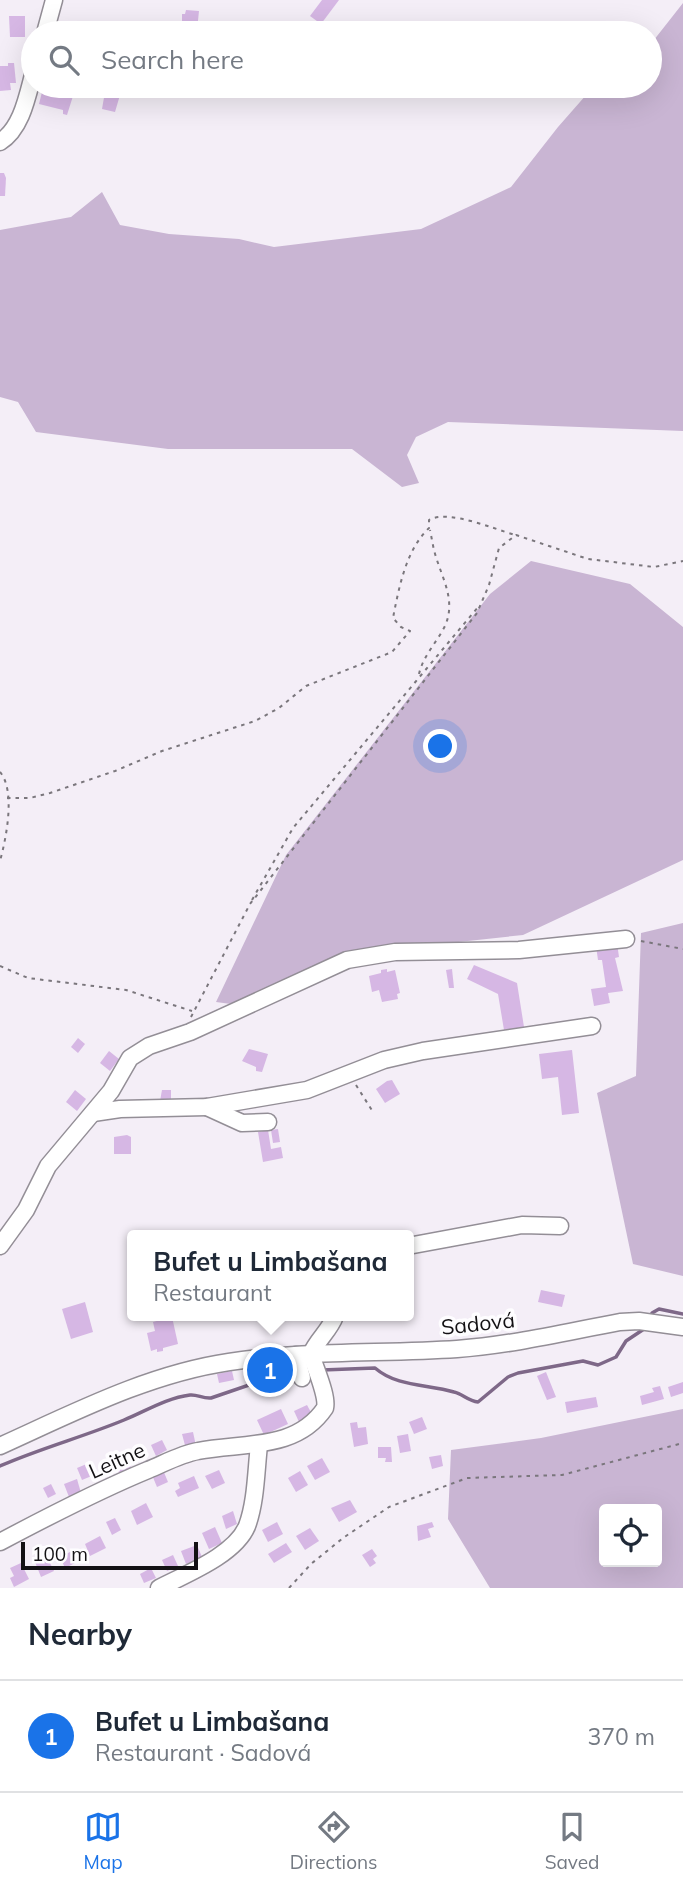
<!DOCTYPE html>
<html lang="en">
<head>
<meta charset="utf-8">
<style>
  :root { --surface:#fff; --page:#f2f2f3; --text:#1f2937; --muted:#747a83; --line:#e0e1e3; --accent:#1a73e8 }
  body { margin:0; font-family:Mulish,sans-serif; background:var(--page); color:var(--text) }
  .controls { position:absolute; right:21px; bottom:21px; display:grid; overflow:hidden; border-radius:7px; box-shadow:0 7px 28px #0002 }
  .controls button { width:63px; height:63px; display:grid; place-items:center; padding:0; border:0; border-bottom:2px solid var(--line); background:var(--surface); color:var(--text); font:35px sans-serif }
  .scale { position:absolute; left:21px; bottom:18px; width:177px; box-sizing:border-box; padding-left:7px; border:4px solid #131114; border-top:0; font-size:19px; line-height:24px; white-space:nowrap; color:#131114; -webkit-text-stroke:5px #fefdff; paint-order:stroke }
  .you { position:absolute; left:441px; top:747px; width:24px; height:24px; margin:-18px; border:5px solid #fff; border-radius:50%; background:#1a73e8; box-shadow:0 0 0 10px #1a73e833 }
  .badge { display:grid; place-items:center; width:46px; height:46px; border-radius:50%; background:var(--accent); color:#fff; font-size:23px; font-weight:700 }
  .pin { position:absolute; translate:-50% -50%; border:4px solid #fff; box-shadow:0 2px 7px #0006 }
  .popup { position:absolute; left:127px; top:1230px; width:287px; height:91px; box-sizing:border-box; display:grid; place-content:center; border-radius:7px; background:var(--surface); filter:drop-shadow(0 2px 5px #0005); font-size:23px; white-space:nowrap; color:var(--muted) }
  .popup b { font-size:26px; color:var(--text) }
  .popup::after { content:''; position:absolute; left:50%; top:100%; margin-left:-14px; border:14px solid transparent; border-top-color:var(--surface) }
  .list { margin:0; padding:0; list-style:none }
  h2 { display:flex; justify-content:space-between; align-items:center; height:91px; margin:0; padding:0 28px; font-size:30px }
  h2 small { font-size:23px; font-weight:400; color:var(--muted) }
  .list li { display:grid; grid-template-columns:46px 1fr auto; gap:21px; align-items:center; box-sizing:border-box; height:112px; padding:0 28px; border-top:2px solid var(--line) }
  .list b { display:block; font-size:26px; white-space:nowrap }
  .list p { margin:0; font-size:23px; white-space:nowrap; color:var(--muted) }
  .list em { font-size:23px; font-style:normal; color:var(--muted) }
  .icon { flex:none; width:38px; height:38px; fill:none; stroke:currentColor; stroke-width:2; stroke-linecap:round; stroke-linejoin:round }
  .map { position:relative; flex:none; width:683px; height:1588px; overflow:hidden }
  .search { position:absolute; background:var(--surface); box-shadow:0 7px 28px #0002; left:21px; right:21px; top:21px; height:77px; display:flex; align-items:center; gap:18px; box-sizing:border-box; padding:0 24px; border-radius:38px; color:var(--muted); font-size:26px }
  .sheet { height:203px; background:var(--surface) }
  nav { display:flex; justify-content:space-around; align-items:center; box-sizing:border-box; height:98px; border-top:2px solid var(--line); background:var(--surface); font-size:19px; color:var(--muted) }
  nav a { display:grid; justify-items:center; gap:4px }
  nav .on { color:var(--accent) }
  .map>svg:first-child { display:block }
  .green { fill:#c9b5d3; fill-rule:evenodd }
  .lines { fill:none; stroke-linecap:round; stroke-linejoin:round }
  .stream { stroke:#7e6888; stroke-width:3.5 }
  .building { fill:#d6b7e4 }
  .minor-casing { stroke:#938e96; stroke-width:19 }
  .path { stroke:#7a767c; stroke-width:2; stroke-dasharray:3.5 5; stroke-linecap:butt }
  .minor { stroke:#fff; stroke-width:16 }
  .labels { text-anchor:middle; stroke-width:7; stroke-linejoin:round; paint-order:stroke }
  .street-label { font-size:21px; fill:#131114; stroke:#fefdff }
</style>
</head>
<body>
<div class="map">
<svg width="683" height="1588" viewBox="0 0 683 1588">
  <rect width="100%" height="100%" fill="#f4eef7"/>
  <g class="green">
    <polygon points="683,3 683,431 448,422 416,437 407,455 419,483 402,487 352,449 168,449 36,432 18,402 0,397 0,230 71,217 102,192 120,225 169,234 239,239 274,247 421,229 511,187 558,127 594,86 650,86 650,45"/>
    <polygon points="531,561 630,584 683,627 683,860 523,935 346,954 246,1006 216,1002 286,855 490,594"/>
    <polygon points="683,923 683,1276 633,1264 597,1093 636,1076 641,933"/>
    <path d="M683,1409V1588H490L448,1519L451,1450L541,1438ZM604,1509H657V1562H604Z"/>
  </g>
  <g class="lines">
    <g class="stream">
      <polyline points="651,1316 652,1313 659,1309 683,1314"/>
      <path d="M322,1370L375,1368C397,1387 427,1384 454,1392C463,1394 468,1401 478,1402L508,1377L518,1373L583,1361L598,1365L616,1357L626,1341L647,1327"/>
      <path d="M0,1466C41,1448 83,1437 124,1420C146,1411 166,1398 190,1395C197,1394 203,1399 211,1398L281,1374L297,1372"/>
    </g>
  </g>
  <g class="building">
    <polygon points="322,0 339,0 321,24 310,16"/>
    <polygon points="186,10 199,11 197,30 185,29 185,25 182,25 182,14 185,14"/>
    <polygon points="9,16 25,16 25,37 10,37"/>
    <polygon points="8,63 14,63 16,83 10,83 11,90 0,91 0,66 8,66"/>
    <polygon points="59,86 62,86 60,93 73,96 67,115 63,114 63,110 39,104 43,88 57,92"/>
    <polygon points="106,86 119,86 116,94 120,95 115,112 102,109"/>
    <polygon points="0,173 4,173 6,178 5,196 0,196"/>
    <polygon points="617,943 619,957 615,958 623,991 608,993 610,1003 594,1006 591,989 606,987 602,960 598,960 596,946"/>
    <polygon points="474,965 517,983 524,1027 504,1030 498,994 467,979"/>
    <polygon points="387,969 387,972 395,970 400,993 397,994 398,999 382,1002 379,990 372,992 369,976 381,973 381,970"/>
    <polygon points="452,969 454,988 449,988 446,970"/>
    <polygon points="78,1038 85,1044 78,1053 71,1047"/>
    <polygon points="249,1049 268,1054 262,1072 256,1071 256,1067 242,1061"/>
    <polygon points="572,1050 579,1113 562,1115 558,1077 542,1079 539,1054"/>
    <polygon points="109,1051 119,1059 110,1071 100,1063"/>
    <polygon points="392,1080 400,1094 385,1103 376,1089 387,1081"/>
    <polygon points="75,1090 86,1099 77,1111 66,1102"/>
    <polygon points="162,1090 171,1090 171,1101 160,1101"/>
    <polygon points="278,1129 280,1142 273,1143 271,1130"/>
    <polygon points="268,1130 271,1149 281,1147 283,1158 263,1162 258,1132"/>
    <polygon points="127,1135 131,1137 131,1154 114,1154 114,1137"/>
    <polygon points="541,1290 565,1295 562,1307 538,1302"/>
    <polygon points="85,1302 93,1332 71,1339 62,1309"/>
    <polygon points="172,1317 178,1344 163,1348 163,1351 157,1352 157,1349 151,1351 147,1333 155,1331 153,1322"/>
    <polygon points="260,1366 262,1377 250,1380 247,1368"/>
    <polygon points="232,1371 234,1380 219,1383 217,1374"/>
    <polygon points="546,1372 556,1397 547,1400 537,1376"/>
    <polygon points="683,1382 683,1393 671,1397 668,1387"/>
    <polygon points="660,1386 664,1399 642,1405 640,1396 654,1392 652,1388"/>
    <polygon points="596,1397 598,1407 567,1413 565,1402"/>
    <polygon points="307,1405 313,1416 299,1422 294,1411"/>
    <polygon points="281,1409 288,1424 264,1435 257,1420"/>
    <polygon points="422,1417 427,1429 414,1434 409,1422"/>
    <polygon points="357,1422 358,1428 366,1427 368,1444 354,1447 350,1423"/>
    <polygon points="193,1432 196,1446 186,1449 182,1434"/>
    <polygon points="408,1434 411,1451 400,1453 397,1436"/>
    <polygon points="162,1440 167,1450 156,1456 151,1445"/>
    <polygon points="378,1447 391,1447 392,1462 385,1462 386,1458 378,1458"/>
    <polygon points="441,1455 443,1466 432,1469 429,1457"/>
    <polygon points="127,1456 132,1470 120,1475 114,1461"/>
    <polygon points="322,1458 330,1472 315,1480 307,1466"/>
    <polygon points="89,1463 94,1475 82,1480 77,1468"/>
    <polygon points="163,1470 168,1482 157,1487 152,1475"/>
    <polygon points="219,1470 225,1483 212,1489 205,1476"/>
    <polygon points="300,1471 308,1485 296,1492 288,1478"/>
    <polygon points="194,1476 199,1488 178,1497 175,1491 180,1488 178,1483"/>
    <polygon points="77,1479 81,1493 69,1497 64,1484"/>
    <polygon points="51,1484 56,1494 48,1498 43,1488"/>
    <polygon points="350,1500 357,1512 339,1522 331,1508"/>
    <polygon points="146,1503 153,1517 137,1525 131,1511"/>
    <polygon points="233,1511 237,1524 226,1529 222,1516"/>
    <polygon points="115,1518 121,1530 112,1535 106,1522"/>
    <polygon points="277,1522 283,1534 268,1542 262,1530"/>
    <polygon points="432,1522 434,1527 428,1529 431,1537 418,1541 417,1526"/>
    <polygon points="215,1527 222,1543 209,1549 202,1533"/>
    <polygon points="310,1528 319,1541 305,1550 296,1536"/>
    <polygon points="100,1536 106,1548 90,1556 85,1544"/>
    <polygon points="286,1543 292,1552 274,1563 268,1554"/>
    <polygon points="197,1545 202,1557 186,1564 181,1551"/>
    <polygon points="372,1549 377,1556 373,1559 376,1563 370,1567 362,1555"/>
    <polygon points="74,1550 79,1561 65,1568 60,1557"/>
    <polygon points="173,1555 178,1566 167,1571 162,1560"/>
    <polygon points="47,1557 54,1571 41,1577 35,1562"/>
    <polygon points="21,1563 29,1579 14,1587 10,1578 14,1576 10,1568"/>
    <polygon points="151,1568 156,1578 144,1583 140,1574"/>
  </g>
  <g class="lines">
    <defs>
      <g id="minor">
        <polyline points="45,33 54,0"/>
        <path d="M0,142C21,129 27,98 33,75"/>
        <polyline points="207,1107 242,1123 268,1122"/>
        <polyline points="93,1113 120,1109 207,1107 254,1099 307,1090 384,1060 423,1051 592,1026"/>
        <polyline points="0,1246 26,1210 48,1166 111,1091 130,1058 149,1046 190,1032 347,960 395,952 519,950 626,939"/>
        <polyline points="408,1246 522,1225 560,1226"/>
        <polyline points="296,1355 302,1378"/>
        <path d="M0,1446C73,1413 148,1374 229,1362C305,1350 381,1354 457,1349C512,1345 566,1332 620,1322L639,1321L683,1327"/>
        <path d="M0,1542C49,1516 97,1491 148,1470C165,1463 181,1454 198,1451C243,1442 296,1451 325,1408C328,1396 315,1368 311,1354C317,1340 330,1330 335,1316"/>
        <path d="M159,1588C186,1574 235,1555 247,1526C256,1502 256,1471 259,1445"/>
      </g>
    </defs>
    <use href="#minor" class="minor-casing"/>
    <g class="path">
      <path d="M419,674C423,656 437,642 445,626C456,601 443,580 436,557C433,548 432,539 430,530"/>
      <path d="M0,772C16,791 6,839 0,861"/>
      <path d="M7,798H30L50,793L115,771L162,751L255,721L279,708L306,686L392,652L410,631L401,627L393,618C399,587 406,550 429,528V520C448,509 494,529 515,535"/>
      <polyline points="252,900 293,828 479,606"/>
      <polyline points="641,941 683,949"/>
      <polyline points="0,966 28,978 126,990 192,1011"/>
      <polyline points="191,1017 250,904 477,613 489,585 499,548 516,535 588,559 654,567 683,561"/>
      <polyline points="356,1085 373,1112"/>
      <polyline points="289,1588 311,1564 343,1538 389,1507 467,1478 562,1475 683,1443"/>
    </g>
    <use href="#minor" class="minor"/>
  </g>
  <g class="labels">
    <g class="street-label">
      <text transform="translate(478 1324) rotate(-6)" y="7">Sadová</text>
      <text transform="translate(117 1461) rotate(-24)" y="7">Leitne</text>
    </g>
  </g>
</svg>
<div class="controls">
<button><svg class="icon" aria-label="locate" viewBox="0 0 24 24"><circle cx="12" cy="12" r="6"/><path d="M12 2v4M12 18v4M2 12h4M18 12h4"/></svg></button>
</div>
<div class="scale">100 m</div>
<div class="you"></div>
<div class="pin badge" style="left:270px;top:1370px">1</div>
<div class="popup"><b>Bufet u Limbašana</b>Restaurant</div>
<div class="search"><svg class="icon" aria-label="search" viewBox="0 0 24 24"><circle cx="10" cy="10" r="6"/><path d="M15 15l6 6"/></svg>Search here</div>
</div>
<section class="sheet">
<h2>Nearby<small></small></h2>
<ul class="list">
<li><span class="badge">1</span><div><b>Bufet u Limbašana</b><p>Restaurant · Sadová</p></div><em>370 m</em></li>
</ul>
</section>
<nav>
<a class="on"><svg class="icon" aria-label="map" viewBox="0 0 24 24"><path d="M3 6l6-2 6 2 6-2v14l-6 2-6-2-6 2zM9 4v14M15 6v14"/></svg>Map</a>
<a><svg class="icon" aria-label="directions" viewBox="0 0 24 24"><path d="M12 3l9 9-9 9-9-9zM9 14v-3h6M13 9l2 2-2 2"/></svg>Directions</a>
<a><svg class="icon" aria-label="saved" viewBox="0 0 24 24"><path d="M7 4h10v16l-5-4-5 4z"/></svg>Saved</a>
</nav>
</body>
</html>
